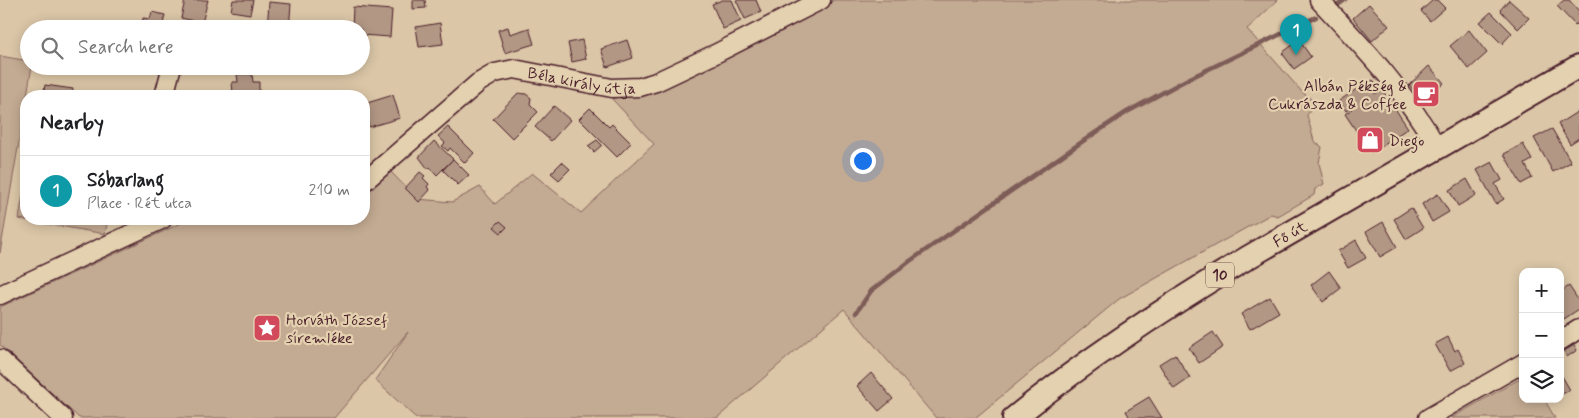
<!DOCTYPE html>
<html lang="en">
<head>
<meta charset="utf-8">
<style>
  :root { --surface:#fff; --page:#f6f6f6; --text:#202124; --muted:#757577; --line:#e0e0e0; --accent:#b45309 }
  body { margin:0; font-family:Mynerve,sans-serif; background:var(--page); color:var(--text) }
  .controls { position:absolute; right:15px; bottom:15px; display:grid; overflow:hidden; border-radius:10px; box-shadow:0 2px 12px #0003 }
  .controls button { width:45px; height:45px; display:grid; place-items:center; padding:0; border:0; border-bottom:1px solid var(--line); background:var(--surface); color:var(--text); font:25px sans-serif }
  .you { position:absolute; left:862px; top:160px; width:18px; height:18px; margin:-12px; border:4px solid #fff; border-radius:50%; background:#1a73e8; box-shadow:0 0 0 8px #1a73e833 }
  .badge { display:grid; place-items:center; width:32px; height:32px; border-radius:50%; background:var(--accent); color:#fff; font-size:16px; font-weight:700 }
  .pin { position:absolute; translate:-50% -41px; filter:drop-shadow(0 1px 2px #0008) }
  .pin::after { content:''; position:absolute; top:26px; width:18px; height:15px; background:inherit; clip-path:polygon(0 0,100% 0,50% 100%) }
  .list { margin:0; padding:0; list-style:none }
  h2 { display:flex; justify-content:space-between; align-items:center; height:65px; margin:0; padding:0 20px; font-size:21px }
  h2 small { font-size:16px; font-weight:400; color:var(--muted) }
  .list li { display:grid; grid-template-columns:32px 1fr auto; gap:15px; align-items:center; box-sizing:border-box; height:70px; padding:0 20px; border-top:1px solid var(--line) }
  .list b { display:block; font-size:19px; white-space:nowrap }
  .list p { margin:0; font-size:16px; white-space:nowrap; color:var(--muted) }
  .list em { font-size:16px; font-style:normal; color:var(--muted) }
  .icon { flex:none; width:28px; height:28px; fill:none; stroke:currentColor; stroke-width:2; stroke-linecap:round; stroke-linejoin:round }
  .map { position:relative; flex:none; width:1579px; height:418px; overflow:hidden }
  .search { position:absolute; background:var(--surface); box-shadow:0 2px 12px #0003; left:20px; top:20px; width:350px; height:55px; display:flex; align-items:center; gap:12px; box-sizing:border-box; padding:0 18px; border-radius:28px; color:var(--muted); font-size:19px }
  .panel { position:absolute; background:var(--surface); box-shadow:0 2px 12px #0003; left:20px; top:90px; width:350px; height:135px; border-radius:20px }
  .map>svg:first-child { display:block }
  .green { fill:#c3aa92; stroke:#86645e }
  .lines { fill:none; stroke-linecap:round; stroke-linejoin:round }
  .stream { stroke:#7e5c58; stroke-width:4.5 }
  .building { fill:#b29784; stroke:#4a1f2b }
  .minor-casing { stroke:#4a1f2b; stroke-width:21 }
  .major-casing { stroke:#4a1f2b; stroke-width:26 }
  .minor { stroke:#e4d1af; stroke-width:18 }
  .major { stroke:#e4d1af; stroke-width:22 }
  .labels { text-anchor:middle; stroke-width:4.5; stroke-linejoin:round; paint-order:stroke }
  .shield { fill:#e4d1af; stroke:#785453; stroke-width:1 }
  .shield-label { font-size:15px; font-weight:bold; fill:#4a1f2b }
  .street-label { font-size:16px; fill:#4a1f2b; stroke:#e4d1af }
  .poi-label { font-size:16px; fill:#4a1f2b; stroke:#e4d1af; text-anchor:start }
</style>
</head>
<body>
<div class="map">
<svg width="1579" height="418" viewBox="0 0 1579 418">
  <rect width="100%" height="100%" fill="#dbc6a7"/>
  <filter id="ink" filterUnits="userSpaceOnUse"><feTurbulence type="fractalNoise" baseFrequency=".02" numOctaves="2"/><feDisplacementMap in="SourceGraphic" scale="10" xChannelSelector="R" yChannelSelector="G"/><feConvolveMatrix kernelMatrix="1 2 1 2 8 2 1 2 1" color-interpolation-filters="sRGB"/></filter>
  <g filter="url(#ink)">
    <g class="green">
      <polygon points="834,0 1278,0 1247,29 1302,92 1316,103 1307,115 1314,141 1322,147 1319,163 1324,184 1315,189 1314,195 1278,216 1271,214 1119,299 975,418 936,418 844,309 717,418 416,418 375,380 408,332 334,418 79,418 0,345 0,307 190,219 364,219 364,189 390,171 417,199 452,202 480,187 495,204 532,173 581,213 654,144 612,99 713,62"/>
      <polygon points="0,56 29,61 29,66 32,66 0,253"/>
      <polygon points="26,176 26,219 108,219 105,234 19,219"/>
      <polygon points="1523,377 1523,399 1544,399 1555,418 1451,418"/>
    </g>
    <g class="lines">
      <g class="stream">
        <polyline points="1338,5 1345,0"/>
        <polyline points="856,313 871,291 910,261 1089,137 1127,112 1186,80 1316,17"/>
      </g>
    </g>
    <g class="building">
      <polygon points="185,0 208,0 202,23 181,18"/>
      <polygon points="233,0 253,0 250,14 231,11"/>
      <polygon points="413,0 425,0 426,8 413,9"/>
      <polygon points="722,0 732,0 741,21 723,29 712,4"/>
      <polygon points="736,0 756,0 761,12 745,19"/>
      <polygon points="1433,0 1437,0 1445,8 1430,21 1421,11"/>
      <polygon points="1509,0 1529,18 1518,29 1500,10"/>
      <polygon points="1564,0 1569,0 1579,11 1579,22 1575,25 1557,6"/>
      <polygon points="269,2 291,4 289,29 267,29"/>
      <polygon points="1369,4 1389,26 1372,41 1353,18"/>
      <polygon points="353,7 392,10 390,37 361,35 361,29 352,29"/>
      <polygon points="152,12 165,15 162,29 141,29 143,18 150,19"/>
      <polygon points="1491,12 1512,33 1502,44 1480,22"/>
      <polygon points="440,23 443,44 419,47 416,27"/>
      <polygon points="508,27 510,34 529,28 534,44 505,53 498,30"/>
      <polygon points="1469,30 1487,53 1469,69 1450,46"/>
      <polygon points="582,40 586,59 572,62 568,43"/>
      <polygon points="627,40 633,58 607,67 601,49"/>
      <polygon points="1299,40 1311,57 1294,69 1282,53"/>
      <polygon points="1429,66 1444,83 1423,101 1409,85"/>
      <polygon points="237,74 252,74 253,82 259,82 259,93 261,92 262,96 230,96 230,95 233,94 232,82 238,82"/>
      <polygon points="1373,80 1379,89 1374,92 1375,94 1382,89 1408,128 1371,153 1345,114 1352,109 1351,108 1346,111 1339,101 1367,82 1368,83"/>
      <polygon points="45,85 73,89 72,96 43,96"/>
      <polygon points="518,93 526,94 531,98 530,104 538,112 512,138 493,119"/>
      <polygon points="393,95 400,118 369,127 364,104"/>
      <polygon points="554,106 570,120 551,141 535,127"/>
      <polygon points="590,108 609,127 612,124 631,143 617,157 579,119"/>
      <polygon points="1577,112 1579,116 1579,138 1570,144 1558,124"/>
      <polygon points="448,127 474,153 465,163 450,148 448,151 442,146 445,143 438,136"/>
      <polygon points="1552,129 1571,162 1553,172 1534,138"/>
      <polygon points="597,140 602,145 594,152 588,146"/>
      <polygon points="434,141 453,159 437,175 430,167 428,169 419,157"/>
      <polygon points="1523,144 1532,160 1525,164 1532,178 1521,184 1504,154"/>
      <polygon points="453,159 469,175 458,185 443,170"/>
      <polygon points="562,162 570,169 559,180 551,173"/>
      <polygon points="1492,162 1502,180 1495,184 1504,199 1496,204 1477,170"/>
      <polygon points="420,172 425,176 423,178 429,184 427,187 430,190 419,202 405,188"/>
      <polygon points="1467,179 1476,195 1458,206 1449,190"/>
      <polygon points="1438,194 1449,212 1432,222 1422,204"/>
      <polygon points="1411,208 1423,228 1406,239 1394,219"/>
      <polygon points="500,221 507,227 501,233 494,227"/>
      <polygon points="1383,222 1397,247 1380,257 1366,232"/>
      <polygon points="1356,240 1366,258 1348,268 1338,251"/>
      <polygon points="1329,271 1341,288 1323,302 1311,285"/>
      <polygon points="1569,286 1579,301 1579,309 1564,319 1560,313 1560,292"/>
      <polygon points="1270,297 1279,312 1250,329 1241,314"/>
      <polygon points="1213,332 1223,347 1199,363 1189,348"/>
      <polygon points="1448,337 1455,351 1458,349 1465,363 1450,371 1435,344"/>
      <polygon points="1574,345 1577,350 1567,357 1564,351"/>
      <polygon points="1175,354 1190,378 1174,389 1159,364"/>
      <polygon points="871,373 893,399 879,411 857,386"/>
      <polygon points="1562,376 1570,390 1560,395 1560,377"/>
      <polygon points="1149,397 1162,418 1130,418 1126,411"/>
    </g>
    <g class="lines">
      <defs>
        <g id="minor">
          <path d="M1319,0C1362,46 1407,93 1438,149"/>
          <polyline points="164,96 172,66"/>
          <path id="s1" d="M364,182L478,83L495,73L514,69L612,88L640,87L656,82L715,54L821,0"/>
          <polyline points="0,295 163,219"/>
          <polyline points="1560,341 1579,329"/>
          <polyline points="0,359 63,418"/>
          <polyline points="1428,418 1523,363"/>
        </g>
        <g id="major">
          <path id="s2" d="M1014,418C1087,359 1166,307 1247,258L1579,66"/>
        </g>
      </defs>
      <use href="#minor" class="minor-casing"/>
      <use href="#major" class="major-casing"/>
      <use href="#minor" class="minor"/>
      <use href="#major" class="major"/>
    </g>
  </g>
  <defs>
    <symbol id="cafe-square" viewBox="-11 -11 22 22"><rect x="-9" y="-9" width="18" height="18" rx="4" fill="#d1495b" stroke="#e4d1af"/><path d="M-5.5-4.5H6V0H3Q3 3.5 0 3.5H-2.5Q-5.5 3.5-5.5 0ZM3-3.2v2h1.7v-2ZM-6 4.5H4V6H-6Z" fill="#fff"/></symbol>
    <symbol id="shop-square" viewBox="-11 -11 22 22"><rect x="-9" y="-9" width="18" height="18" rx="4" fill="#d1495b" stroke="#e4d1af"/><path d="M-5-2.5h2.3a2.7 3.5 0 0 1 5.4 0H5L5.5 6h-11ZM-1.5-2.5h3a1.5 2.3 0 0 0-3 0Z" fill="#fff"/></symbol>
    <symbol id="sight-square" viewBox="-11 -11 22 22"><rect x="-9" y="-9" width="18" height="18" rx="4" fill="#d1495b" stroke="#e4d1af"/><path d="M0-6L1.8-2.2L6-1.7L2.9 1.2L3.7 5.4L0 3.3L-3.7 5.4L-2.9 1.2L-6-1.7L-1.8-2.2Z" fill="#fff"/></symbol>
  </defs>
  <g fill-rule="evenodd">
    <use href="#cafe-square" x="1410" y="78" width="32" height="32"/>
    <use href="#shop-square" x="1354" y="124" width="32" height="32"/>
    <use href="#sight-square" x="251" y="312" width="32" height="32"/>
  </g>
  <g class="labels">
    <rect class="shield" x="1206" y="262.5" width="28" height="25" rx="4"/>
    <g class="shield-label">
      <text x="1220" y="280">10</text>
    </g>
    <g class="street-label">
      <text dy="6" stroke="none"><textPath href="#s1" startOffset="259">Béla király útja</textPath></text>
      <text dy="6" stroke="none"><textPath href="#s2" startOffset="332">Fő út</textPath></text>
    </g>
    <g class="poi-label">
      <text x="1407" y="91" text-anchor="end">Albán Pékség &amp;<tspan x="1407" dy="18">Cukrászda &amp; Coffee</tspan></text>
      <text x="1389" y="146">Diego</text>
      <text x="286" y="325">Horváth József<tspan x="286" dy="18">síremléke</tspan></text>
    </g>
  </g>
</svg>
<div class="controls">
<button>+</button>
<button>−</button>
<button><svg class="icon" aria-label="layers" viewBox="0 0 24 24"><path d="M12 4l9 5-9 5-9-5zM3 14l9 5 9-5"/></svg></button>
</div>
<div class="you"></div>
<div class="pin badge" style="left:1296px;top:55px;background:#0f9aa8">1</div>
<div class="search"><svg class="icon" aria-label="search" viewBox="0 0 24 24"><circle cx="10" cy="10" r="6"/><path d="M15 15l6 6"/></svg>Search here</div>
<section class="panel">
<h2>Nearby<small></small></h2>
<ul class="list">
<li><span class="badge" style="background:#0f9aa8">1</span><div><b>Sóbarlang</b><p>Place · Rét utca</p></div><em>210 m</em></li>
</ul>
</section>
</div>
</body>
</html>
